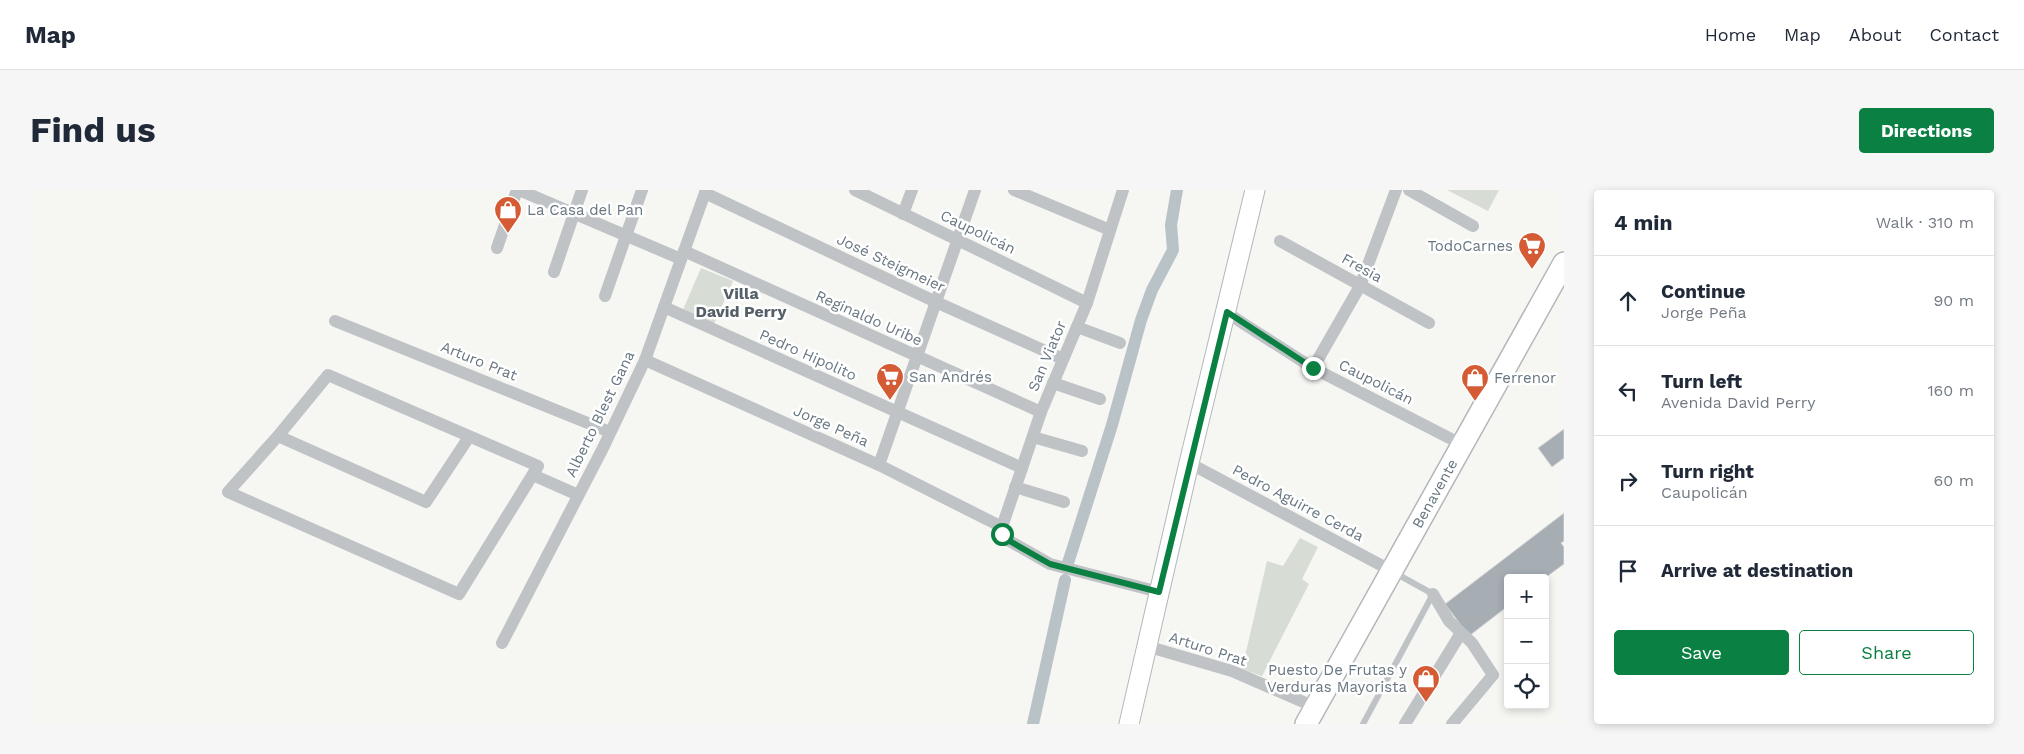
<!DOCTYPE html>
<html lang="en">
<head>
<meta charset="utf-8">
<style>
  :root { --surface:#fff; --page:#f6f6f7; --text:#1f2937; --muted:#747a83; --line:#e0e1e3; --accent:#0b8043 }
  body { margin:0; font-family:"Work Sans",sans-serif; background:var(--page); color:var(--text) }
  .controls { position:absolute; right:15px; bottom:15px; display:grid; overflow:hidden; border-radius:5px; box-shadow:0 2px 8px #0003 }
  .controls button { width:45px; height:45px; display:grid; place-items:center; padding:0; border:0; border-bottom:1px solid var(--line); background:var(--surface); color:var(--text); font:25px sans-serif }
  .stop { position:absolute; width:15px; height:15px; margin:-11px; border:4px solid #0b8043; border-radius:50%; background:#fff }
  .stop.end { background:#0b8043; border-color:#fff; box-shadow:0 1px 5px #0008 }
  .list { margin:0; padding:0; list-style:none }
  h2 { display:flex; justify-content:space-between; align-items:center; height:65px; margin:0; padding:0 20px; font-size:21px }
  h2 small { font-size:16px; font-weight:400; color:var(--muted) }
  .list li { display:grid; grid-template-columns:32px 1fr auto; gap:15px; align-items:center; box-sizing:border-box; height:90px; padding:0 20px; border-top:1px solid var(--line) }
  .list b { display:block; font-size:19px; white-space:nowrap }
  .list p { margin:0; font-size:16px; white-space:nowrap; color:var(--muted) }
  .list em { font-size:16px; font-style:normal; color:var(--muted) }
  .actions { display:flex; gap:10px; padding:15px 20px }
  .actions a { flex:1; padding:11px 0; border:1px solid var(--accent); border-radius:5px; text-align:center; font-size:18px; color:var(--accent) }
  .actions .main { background:var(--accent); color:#fff }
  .icon { flex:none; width:28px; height:28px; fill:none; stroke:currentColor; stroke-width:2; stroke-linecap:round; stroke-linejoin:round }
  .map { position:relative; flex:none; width:1534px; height:534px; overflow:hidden; border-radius:5px }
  header { display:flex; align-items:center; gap:30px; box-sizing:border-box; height:70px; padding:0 25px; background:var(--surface); border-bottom:1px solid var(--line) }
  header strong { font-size:24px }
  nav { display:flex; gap:28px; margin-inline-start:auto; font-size:18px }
  .intro { display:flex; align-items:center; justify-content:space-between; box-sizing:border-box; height:120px; padding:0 30px }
  h1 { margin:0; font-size:35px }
  .button { padding:12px 22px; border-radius:5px; background:var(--accent); color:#fff; font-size:18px; font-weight:700 }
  main { display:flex; gap:30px; padding:0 30px }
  aside { flex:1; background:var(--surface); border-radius:5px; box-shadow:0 2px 8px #0003 }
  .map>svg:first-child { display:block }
  .green { fill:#d7dcd4 }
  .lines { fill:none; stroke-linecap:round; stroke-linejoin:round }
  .canal { stroke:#b9c2c7; stroke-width:12 }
  .building { fill:#a7aeb3; stroke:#d7d7d5 }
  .secondary-casing { stroke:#b2b7ba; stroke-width:21 }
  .primary-casing { stroke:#b3b7ba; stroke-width:24 }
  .service { stroke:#bfc3c6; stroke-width:6 }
  .minor { stroke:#bfc3c6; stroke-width:12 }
  .secondary { stroke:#fff; stroke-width:19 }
  .primary { stroke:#fff; stroke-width:21 }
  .route { stroke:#0b8043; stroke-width:6 }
  .labels { text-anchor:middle; stroke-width:5; stroke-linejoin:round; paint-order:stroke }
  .poi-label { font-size:15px; fill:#677681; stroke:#fff; text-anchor:start }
  .street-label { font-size:15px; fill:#677681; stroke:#fff }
  .neighbourhood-label { font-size:16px; font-weight:bold; fill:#555f67; stroke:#fff }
</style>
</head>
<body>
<header>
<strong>Map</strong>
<nav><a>Home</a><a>Map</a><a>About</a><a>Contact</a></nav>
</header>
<div class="intro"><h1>Find us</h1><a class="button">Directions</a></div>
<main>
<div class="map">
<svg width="1534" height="534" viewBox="0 0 1534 534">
  <rect width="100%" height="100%" fill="#f6f6f3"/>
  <g class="green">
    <polygon points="1417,0 1469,0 1458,21"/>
    <polygon points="671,78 703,91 683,136 652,122"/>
    <polygon points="1270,348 1288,357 1272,389 1279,394 1232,486 1212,479 1237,371 1253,376"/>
  </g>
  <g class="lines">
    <g class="canal">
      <polyline points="1038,373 1082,235 1111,130 1122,100 1143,60 1141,35 1147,0"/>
      <polyline points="1003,534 1035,390"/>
    </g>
  </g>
  <g class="building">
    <polygon points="1534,239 1534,268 1522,277 1508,258"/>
    <polygon points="1534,323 1534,351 1531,353 1534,357 1534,374 1515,388 1478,388 1478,416 1439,446 1415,414"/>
  </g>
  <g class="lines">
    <defs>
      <polyline id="secondary" points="1099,534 1159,273 1225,0"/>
      <g id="primary">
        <path id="s1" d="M1276,534L1534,73"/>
      </g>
    </defs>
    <use href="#secondary" class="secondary-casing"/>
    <use href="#primary" class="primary-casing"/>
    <polyline class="service" points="1333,534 1403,404 1365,383"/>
    <g class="minor">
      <polyline points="489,0 651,69"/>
      <polyline points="825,0 1057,113"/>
      <polyline points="984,0 1080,40"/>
      <polyline points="1093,0 1057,113 1011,222 972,337 972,344 976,349 1020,374 1129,402"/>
      <polyline points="1379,0 1443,36"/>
      <polyline points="675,3 906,112 1033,169"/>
      <polyline points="873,24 882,0"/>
      <polyline points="1250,51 1399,133"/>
      <polyline points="467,58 487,0"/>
      <polyline points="654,61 1011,222"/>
      <polyline points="524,82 552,0"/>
      <polyline points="575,106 612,0"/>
      <polyline points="634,117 992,278"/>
      <polyline points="1197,123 1283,178 1431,254"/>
      <polyline points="305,131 580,242"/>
      <polyline points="1047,137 1090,153"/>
      <polyline points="615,170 849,275 972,337"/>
      <polyline points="1283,178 1330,96 1366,0"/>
      <polygon points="298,185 508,276 429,404 198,302 248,246"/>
      <polyline points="1023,193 1070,209"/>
      <polyline points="248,246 396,312 439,247"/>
      <polyline points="1003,247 1052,261"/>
      <polyline points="1159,273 1362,381"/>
      <polyline points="849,275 945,0"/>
      <polyline points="503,285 548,305"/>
      <polyline points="985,297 1034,312"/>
      <polyline points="1403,404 1419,431 1442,453 1463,485 1422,534"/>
      <polyline points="472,453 573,258 615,170 676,0"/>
      <polyline points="1116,456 1202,481 1285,517"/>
      <polyline points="1375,534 1431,443"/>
    </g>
    <use href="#secondary" class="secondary"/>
    <use href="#primary" class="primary"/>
  </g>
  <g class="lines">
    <polyline class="route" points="972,344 976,349 1020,374 1129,402 1197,122 1283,178"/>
  </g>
  <defs>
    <symbol id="shop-pin" viewBox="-11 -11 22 30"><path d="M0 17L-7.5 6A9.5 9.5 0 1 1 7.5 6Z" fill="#d45b34" stroke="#fff"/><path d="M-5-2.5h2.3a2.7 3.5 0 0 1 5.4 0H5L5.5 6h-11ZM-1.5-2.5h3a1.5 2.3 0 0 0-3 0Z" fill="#fff"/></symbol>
    <symbol id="supermarket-pin" viewBox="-11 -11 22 30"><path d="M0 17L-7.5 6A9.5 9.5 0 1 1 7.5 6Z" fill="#d45b34" stroke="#fff"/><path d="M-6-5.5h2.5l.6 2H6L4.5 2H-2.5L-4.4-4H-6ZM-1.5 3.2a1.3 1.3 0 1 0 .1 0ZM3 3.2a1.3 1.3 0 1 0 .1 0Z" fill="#fff"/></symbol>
  </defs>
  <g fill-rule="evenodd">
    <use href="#shop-pin" x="462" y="4" width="32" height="43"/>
    <use href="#supermarket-pin" x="1486" y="40" width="32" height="43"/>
    <use href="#supermarket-pin" x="844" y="171" width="32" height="43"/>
    <use href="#shop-pin" x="1429" y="172" width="32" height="43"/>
    <use href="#shop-pin" x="1380" y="473" width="32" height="43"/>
  </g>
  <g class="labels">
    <g class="poi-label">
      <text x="497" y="25">La Casa del Pan</text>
      <text x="1483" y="61" text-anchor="end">TodoCarnes</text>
      <text x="879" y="192">San Andrés</text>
      <text x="1464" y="193">Ferrenor</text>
      <text x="1377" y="485" text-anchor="end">Puesto De Frutas y<tspan x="1377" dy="17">Verduras Mayorista</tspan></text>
    </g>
    <g class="street-label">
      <text transform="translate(948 42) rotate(26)" y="5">Caupolicán</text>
      <text transform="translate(861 73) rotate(25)" y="5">José Steigmeier</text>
      <text transform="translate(1332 78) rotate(29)" y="5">Fresia</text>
      <text transform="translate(839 128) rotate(24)" y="5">Reginaldo Uribe</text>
      <text transform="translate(778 165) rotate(24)" y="5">Pedro Hipolito</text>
      <text transform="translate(1017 166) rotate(-67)" y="5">San Viator</text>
      <text transform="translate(449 171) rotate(22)" y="5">Arturo Prat</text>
      <text transform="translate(1346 192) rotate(27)" y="5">Caupolicán</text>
      <text transform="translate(570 224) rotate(-64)" y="5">Alberto Blest Gana</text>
      <text transform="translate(801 236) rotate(24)" y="5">Jorge Peña</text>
      <text dy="5" stroke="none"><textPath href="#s1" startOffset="264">Benavente</textPath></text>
      <text transform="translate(1268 313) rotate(28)" y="5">Pedro Aguirre Cerda</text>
      <text transform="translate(1178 459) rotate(18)" y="5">Arturo Prat</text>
    </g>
    <g class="neighbourhood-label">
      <text x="711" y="109">Villa<tspan x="711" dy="18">David Perry</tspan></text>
    </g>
  </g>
</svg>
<div class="controls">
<button>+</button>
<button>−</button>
<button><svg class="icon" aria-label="locate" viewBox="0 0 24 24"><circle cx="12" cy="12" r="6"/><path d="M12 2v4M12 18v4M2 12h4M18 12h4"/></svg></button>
</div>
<div class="stop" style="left:972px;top:344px"></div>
<div class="stop end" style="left:1283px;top:178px"></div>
</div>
<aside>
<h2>4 min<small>Walk · 310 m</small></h2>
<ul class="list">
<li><svg class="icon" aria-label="ahead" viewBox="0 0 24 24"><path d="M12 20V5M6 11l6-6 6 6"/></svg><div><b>Continue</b><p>Jorge Peña</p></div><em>90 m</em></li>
<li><svg class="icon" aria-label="left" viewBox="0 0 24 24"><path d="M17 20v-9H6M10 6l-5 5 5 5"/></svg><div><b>Turn left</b><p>Avenida David Perry</p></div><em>160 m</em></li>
<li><svg class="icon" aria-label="right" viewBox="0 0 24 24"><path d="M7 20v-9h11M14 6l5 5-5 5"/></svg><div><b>Turn right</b><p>Caupolicán</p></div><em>60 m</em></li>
<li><svg class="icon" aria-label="arrive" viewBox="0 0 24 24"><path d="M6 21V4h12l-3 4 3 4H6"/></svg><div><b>Arrive at destination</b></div></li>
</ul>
<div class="actions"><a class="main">Save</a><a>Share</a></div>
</aside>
</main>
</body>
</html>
